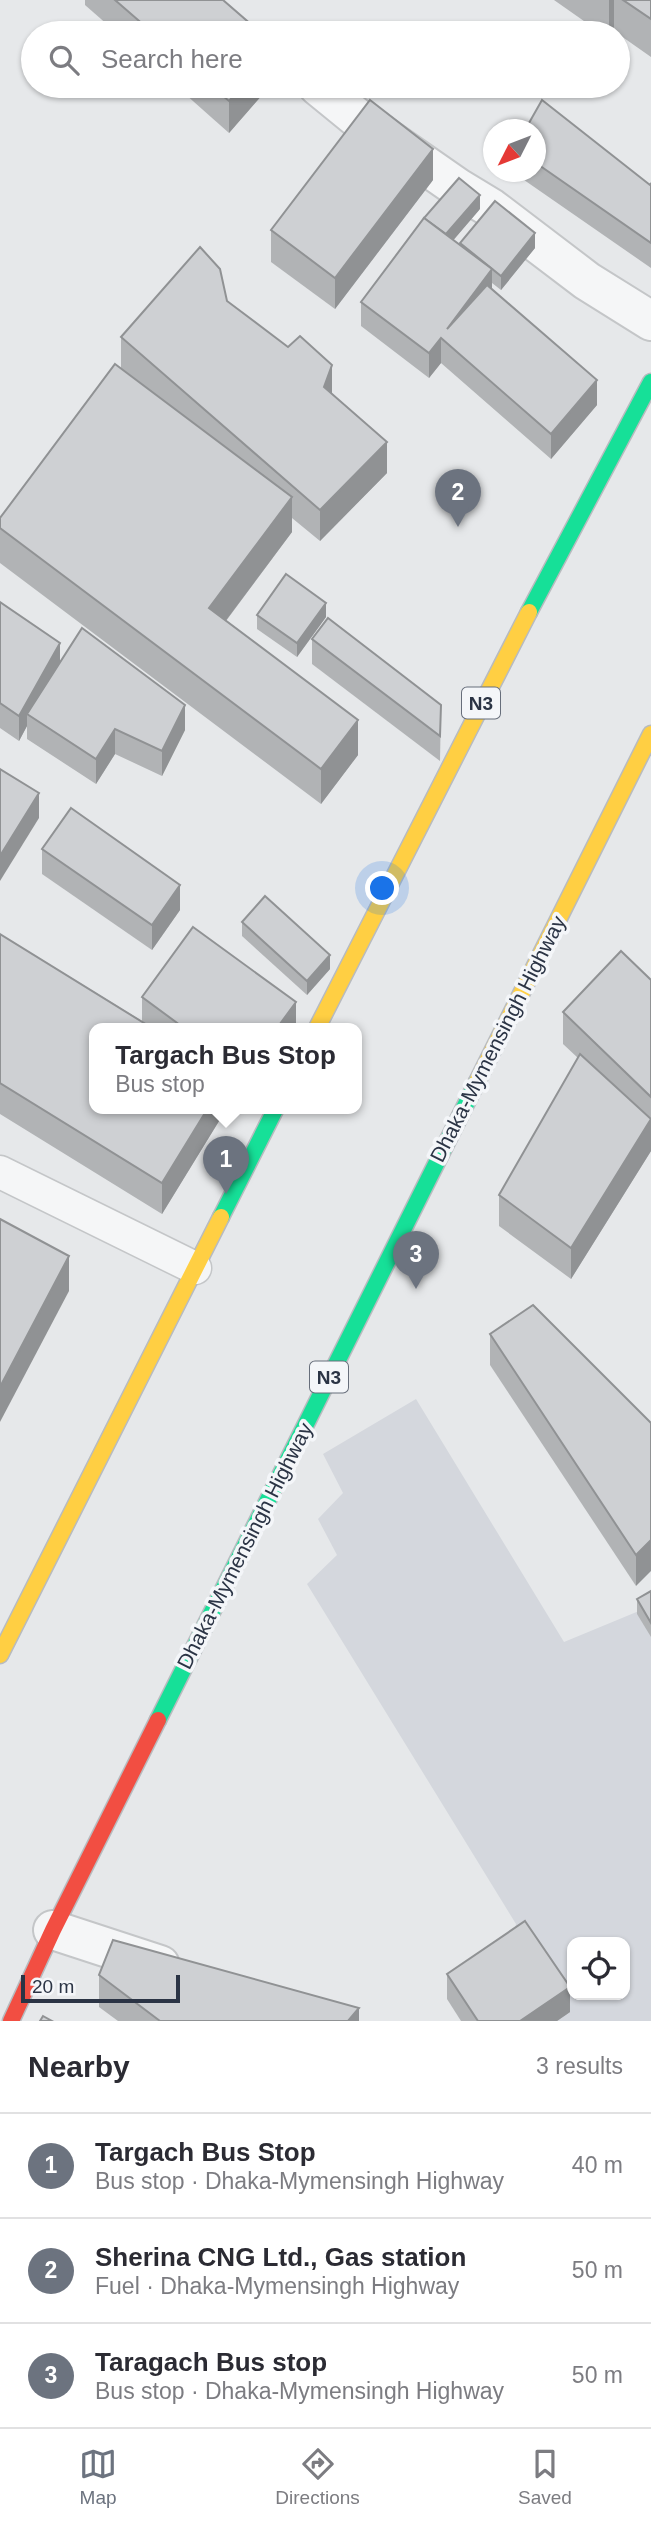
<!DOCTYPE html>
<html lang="en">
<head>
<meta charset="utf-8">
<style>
  :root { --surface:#fff; --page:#f2f2f3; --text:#2b2b33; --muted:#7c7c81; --line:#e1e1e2; --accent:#6c737f }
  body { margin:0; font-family:Arial,sans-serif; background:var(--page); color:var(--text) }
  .controls { position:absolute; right:21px; bottom:21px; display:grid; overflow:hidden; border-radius:14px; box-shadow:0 2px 5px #0004 }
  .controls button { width:63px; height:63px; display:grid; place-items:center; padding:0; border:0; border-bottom:2px solid var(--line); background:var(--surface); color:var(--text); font:35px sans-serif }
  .compass { position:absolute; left:483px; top:119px; width:63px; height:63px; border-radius:50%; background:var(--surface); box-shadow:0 2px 5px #0004; rotate:228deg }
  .scale { position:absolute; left:21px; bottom:18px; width:159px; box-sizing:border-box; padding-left:7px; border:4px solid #2b3445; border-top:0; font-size:19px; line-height:24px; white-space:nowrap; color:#2b3445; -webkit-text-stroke:5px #f4f6f9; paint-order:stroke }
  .you { position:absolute; left:383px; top:889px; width:24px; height:24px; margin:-18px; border:5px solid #fff; border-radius:50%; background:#1a73e8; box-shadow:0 0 0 10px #1a73e833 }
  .badge { display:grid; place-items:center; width:46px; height:46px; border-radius:50%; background:var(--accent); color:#fff; font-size:23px; font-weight:700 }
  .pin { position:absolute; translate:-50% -58px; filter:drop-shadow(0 2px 4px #0008) }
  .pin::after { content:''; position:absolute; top:37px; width:24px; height:21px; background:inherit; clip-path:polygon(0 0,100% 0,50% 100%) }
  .popup { position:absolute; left:89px; top:1023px; width:273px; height:91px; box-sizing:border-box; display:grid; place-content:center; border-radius:14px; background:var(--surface); filter:drop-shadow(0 2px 5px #0005); font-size:23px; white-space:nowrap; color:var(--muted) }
  .popup b { font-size:26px; color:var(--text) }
  .popup::after { content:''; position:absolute; left:50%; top:100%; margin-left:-14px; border:14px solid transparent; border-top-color:var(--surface) }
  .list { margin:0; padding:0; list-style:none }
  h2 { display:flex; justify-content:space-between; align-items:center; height:91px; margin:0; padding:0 28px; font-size:30px }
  h2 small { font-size:23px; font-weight:400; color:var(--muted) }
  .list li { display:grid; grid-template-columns:46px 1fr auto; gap:21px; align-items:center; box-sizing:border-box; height:105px; padding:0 28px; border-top:2px solid var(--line) }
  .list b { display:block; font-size:26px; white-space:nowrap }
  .list p { margin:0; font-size:23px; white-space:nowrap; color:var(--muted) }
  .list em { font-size:23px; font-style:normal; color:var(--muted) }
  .icon { flex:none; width:38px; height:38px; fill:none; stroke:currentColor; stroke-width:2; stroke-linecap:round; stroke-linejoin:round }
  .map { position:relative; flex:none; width:651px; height:2021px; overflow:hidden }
  .search { position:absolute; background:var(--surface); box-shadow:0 2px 5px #0004; left:21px; right:21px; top:21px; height:77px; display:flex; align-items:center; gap:18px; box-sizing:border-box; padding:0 24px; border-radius:38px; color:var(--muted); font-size:26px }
  .sheet { height:406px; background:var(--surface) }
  nav { display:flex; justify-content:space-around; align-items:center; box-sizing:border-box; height:98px; border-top:2px solid var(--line); background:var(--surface); font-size:19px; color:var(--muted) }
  nav a { display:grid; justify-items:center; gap:4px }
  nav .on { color:var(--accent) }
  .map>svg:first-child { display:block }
  .built { fill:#d4d7dd; fill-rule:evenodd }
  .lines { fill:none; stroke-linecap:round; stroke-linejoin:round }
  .lane-casing { stroke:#c4c6c8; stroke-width:35 }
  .street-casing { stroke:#c4c6c8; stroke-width:42 }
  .fast-casing { stroke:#b8bbbf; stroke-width:19 }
  .slow-casing { stroke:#b8bbbf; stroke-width:19 }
  .jam-casing { stroke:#b8bbbf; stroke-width:19 }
  .lane { stroke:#f5f6f7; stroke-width:32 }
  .street { stroke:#f5f6f7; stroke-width:38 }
  .fast { stroke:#16e098; stroke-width:16 }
  .slow { stroke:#ffcf43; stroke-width:16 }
  .jam { stroke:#f24e42; stroke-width:16 }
  .wall { fill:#b1b3b5 }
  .shaded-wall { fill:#909294 }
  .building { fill:#ced0d3; stroke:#909294; stroke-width:2 }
  .labels { text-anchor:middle; stroke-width:7; stroke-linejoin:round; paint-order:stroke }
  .shield { fill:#f4f6f9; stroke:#676e7b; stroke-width:2 }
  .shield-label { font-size:19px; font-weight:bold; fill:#2b3445 }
  .street-label { font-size:21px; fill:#2b3445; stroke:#f4f6f9 }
</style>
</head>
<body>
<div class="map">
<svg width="651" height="2021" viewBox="0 0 651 2021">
  <rect width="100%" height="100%" fill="#e6e8ea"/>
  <path class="built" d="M416,1399L564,1642L651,1606V2021H515L505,1978L516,1924L307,1584L337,1555L318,1519L343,1493L323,1454ZM572,1942H625V1995H572Z"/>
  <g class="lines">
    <defs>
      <polyline id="lane" points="0,1172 195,1268"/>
      <g id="street">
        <polyline points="318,86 356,117 458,188 491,208 587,281 651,321"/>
        <polyline points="53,1930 160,1965"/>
      </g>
      <g id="fast">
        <polyline points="529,612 651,382"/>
        <polyline points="221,1217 276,1108"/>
        <polyline points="158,1720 477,1082"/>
      </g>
      <g id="slow">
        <polyline points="317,1028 529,612"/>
        <polyline points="477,1082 651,734"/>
        <polyline points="0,1655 221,1217"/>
      </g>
      <polyline id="jam" points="11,2021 53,1930 158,1720"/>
    </defs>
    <use href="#lane" class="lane-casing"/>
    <use href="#street" class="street-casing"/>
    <use href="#fast" class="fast-casing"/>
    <use href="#slow" class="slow-casing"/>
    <use href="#jam" class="jam-casing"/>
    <use href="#lane" class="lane"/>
    <use href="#street" class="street"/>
    <use href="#fast" class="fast"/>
    <use href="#slow" class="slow"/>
    <use href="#jam" class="jam"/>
  </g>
  <g class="wall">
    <polygon points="85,0 223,0 261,33 117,33 85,5"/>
    <polygon points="554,0 651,0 651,57 614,31 612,33 601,33"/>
    <polygon points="176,86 270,86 229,133"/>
    <polygon points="536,130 650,185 651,183 651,268 514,173 514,172 536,172"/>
    <polygon points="433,180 335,309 271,262 271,230"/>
    <polygon points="480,209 453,240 460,245 460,243 535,248 501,290 492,283 492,289 597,405 551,459 441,363 429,378 361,326 361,302"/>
    <polygon points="227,301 332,394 387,473 320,541 292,518 292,532 226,621 358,755 321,804 0,563 0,518 121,368 121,337"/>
    <polygon points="0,602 60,663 185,730 162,776 115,754 96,784 27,739 27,726 19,741 0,728"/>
    <polygon points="257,615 326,617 297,657 257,629"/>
    <polygon points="312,639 441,705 440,761 312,664"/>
    <polygon points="42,849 180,910 152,950 42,874"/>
    <polygon points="242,922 330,969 307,995 242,936"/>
    <polygon points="0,934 142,1021 142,997 296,1027 295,1028 95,1028 95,1108 227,1108 162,1214 0,1114"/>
    <polygon points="651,980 651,1151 571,1279 499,1226 499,1195 578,1058 563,1044 563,1012"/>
    <polygon points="490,1334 651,1423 636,1586 490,1365"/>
    <polygon points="651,1591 651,1637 637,1614 637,1599"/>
    <polygon points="447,1974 570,2012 557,2021 461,2021 447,1999"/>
    <polygon points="99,1975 359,2021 118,2021 99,2007"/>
  </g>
  <g class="shaded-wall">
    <polygon points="609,0 614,0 614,31 612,33 609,33"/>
    <polygon points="243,86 270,86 229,133 229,101"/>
    <polygon points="433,149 433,180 335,309 335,278"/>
    <polygon points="480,195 480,209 445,250 445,235"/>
    <polygon points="535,233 535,248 501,290 501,276"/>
    <polygon points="492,269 492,294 447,329"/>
    <polygon points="441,338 441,363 429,378 429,353"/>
    <polygon points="332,365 332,397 324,387"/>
    <polygon points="597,380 597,405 551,459 551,434"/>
    <polygon points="387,442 387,473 320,541 320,510"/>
    <polygon points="292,497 292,532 209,643 209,608"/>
    <polygon points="326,603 326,617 297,657 297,643"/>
    <polygon points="60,643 60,668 27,714 27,726 19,741 19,716"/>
    <polygon points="185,705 185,730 162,776 162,751"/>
    <polygon points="358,720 358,755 321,804 321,769"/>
    <polygon points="115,729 115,754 96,784 96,759"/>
    <polygon points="39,793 39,818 0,881 0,856"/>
    <polygon points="180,885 180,910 152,950 152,925"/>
    <polygon points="330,955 330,969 307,995 307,981"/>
    <polygon points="296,1002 296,1027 295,1028 277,1028"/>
    <polygon points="208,1108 227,1108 162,1214 162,1183"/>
    <polygon points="651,1119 651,1151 571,1279 571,1248"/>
    <polygon points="69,1256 69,1291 0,1422 0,1387"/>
    <polygon points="651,1540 651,1571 636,1586 636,1555"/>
    <polygon points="570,1987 570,2012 557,2021 520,2021"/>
    <polygon points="359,2008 359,2021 348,2021"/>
  </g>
  <g class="building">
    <polygon points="115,0 223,0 261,33 153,33"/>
    <polygon points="623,0 651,0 651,19"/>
    <polygon points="211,86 243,86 229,101"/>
    <polygon points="370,100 433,149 335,278 271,230"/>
    <polygon points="542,100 650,185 651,183 651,243 536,163 536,130 525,130"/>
    <polygon points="459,178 480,195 446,234 424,218"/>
    <polygon points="495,201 535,233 501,276 460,243"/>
    <polygon points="424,218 492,269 447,329 487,285 597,380 551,434 441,338 429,353 361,302"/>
    <polygon points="200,247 220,269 227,301 288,347 300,336 332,365 324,387 387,442 320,510 121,337"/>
    <polygon points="115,364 292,497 209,608 358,720 321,769 0,528 0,518"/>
    <polygon points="286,574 326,603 297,643 257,615"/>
    <polygon points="0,602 60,643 19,716 0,703"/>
    <polygon points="328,618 441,705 440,736 312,639"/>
    <polygon points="82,628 185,705 162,751 115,729 96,759 27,714"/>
    <polygon points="0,769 39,793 0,856"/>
    <polygon points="71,808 180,885 152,925 42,849"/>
    <polygon points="265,896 330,955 307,981 242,922"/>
    <polygon points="193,927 296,1002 277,1028 184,1028 142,997"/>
    <polygon points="0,934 152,1028 95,1028 95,1108 208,1108 162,1183 0,1083"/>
    <polygon points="621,951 651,980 651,1097 563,1012"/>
    <polygon points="580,1054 651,1119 571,1248 499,1195"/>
    <polygon points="0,1219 69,1256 0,1387"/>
    <polygon points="533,1305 651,1423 651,1540 636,1555 490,1334"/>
    <polygon points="651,1591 651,1623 637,1599"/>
    <polygon points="525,1921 570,1987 520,2021 478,2021 447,1974"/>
    <polygon points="113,1940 359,2008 348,2021 160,2021 99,1975"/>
    <polygon points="43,2016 52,2021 40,2021"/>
  </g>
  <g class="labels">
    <g class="shield">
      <rect x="462" y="687.5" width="38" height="31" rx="5"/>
      <rect x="310" y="1361.5" width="38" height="31" rx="5"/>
    </g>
    <g class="shield-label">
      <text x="481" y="710">N3</text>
      <text x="329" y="1384">N3</text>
    </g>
    <g class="street-label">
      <text transform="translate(498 1039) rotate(-63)" y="7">Dhaka-Mymensingh Highway</text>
      <text transform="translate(245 1546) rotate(-63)" y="7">Dhaka-Mymensingh Highway</text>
    </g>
  </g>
</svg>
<div class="controls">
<button><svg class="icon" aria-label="locate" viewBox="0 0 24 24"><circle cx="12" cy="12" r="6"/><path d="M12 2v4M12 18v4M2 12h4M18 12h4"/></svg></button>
</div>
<svg class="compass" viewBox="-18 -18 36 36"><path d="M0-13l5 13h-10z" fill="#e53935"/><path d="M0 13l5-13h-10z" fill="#7c7c81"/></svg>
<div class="scale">20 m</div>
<div class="you"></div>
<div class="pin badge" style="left:226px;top:1194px">1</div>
<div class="popup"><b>Targach Bus Stop</b>Bus stop</div>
<div class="pin badge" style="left:458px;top:527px">2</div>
<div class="pin badge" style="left:416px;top:1289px">3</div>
<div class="search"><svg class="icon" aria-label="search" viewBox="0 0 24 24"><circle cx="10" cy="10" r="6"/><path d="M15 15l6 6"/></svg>Search here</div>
</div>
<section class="sheet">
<h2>Nearby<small>3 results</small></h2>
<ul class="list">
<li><span class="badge">1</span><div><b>Targach Bus Stop</b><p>Bus stop · Dhaka-Mymensingh Highway</p></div><em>40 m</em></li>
<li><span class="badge">2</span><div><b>Sherina CNG Ltd., Gas station</b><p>Fuel · Dhaka-Mymensingh Highway</p></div><em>50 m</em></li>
<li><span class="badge">3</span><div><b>Taragach Bus stop</b><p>Bus stop · Dhaka-Mymensingh Highway</p></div><em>50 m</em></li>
</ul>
</section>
<nav>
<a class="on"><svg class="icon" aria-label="map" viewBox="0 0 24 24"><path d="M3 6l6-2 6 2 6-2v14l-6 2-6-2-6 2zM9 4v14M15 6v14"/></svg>Map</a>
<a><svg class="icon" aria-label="directions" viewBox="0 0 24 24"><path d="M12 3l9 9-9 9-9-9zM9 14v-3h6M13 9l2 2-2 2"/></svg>Directions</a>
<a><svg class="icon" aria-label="saved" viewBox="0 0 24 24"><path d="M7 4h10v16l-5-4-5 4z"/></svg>Saved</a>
</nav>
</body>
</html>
